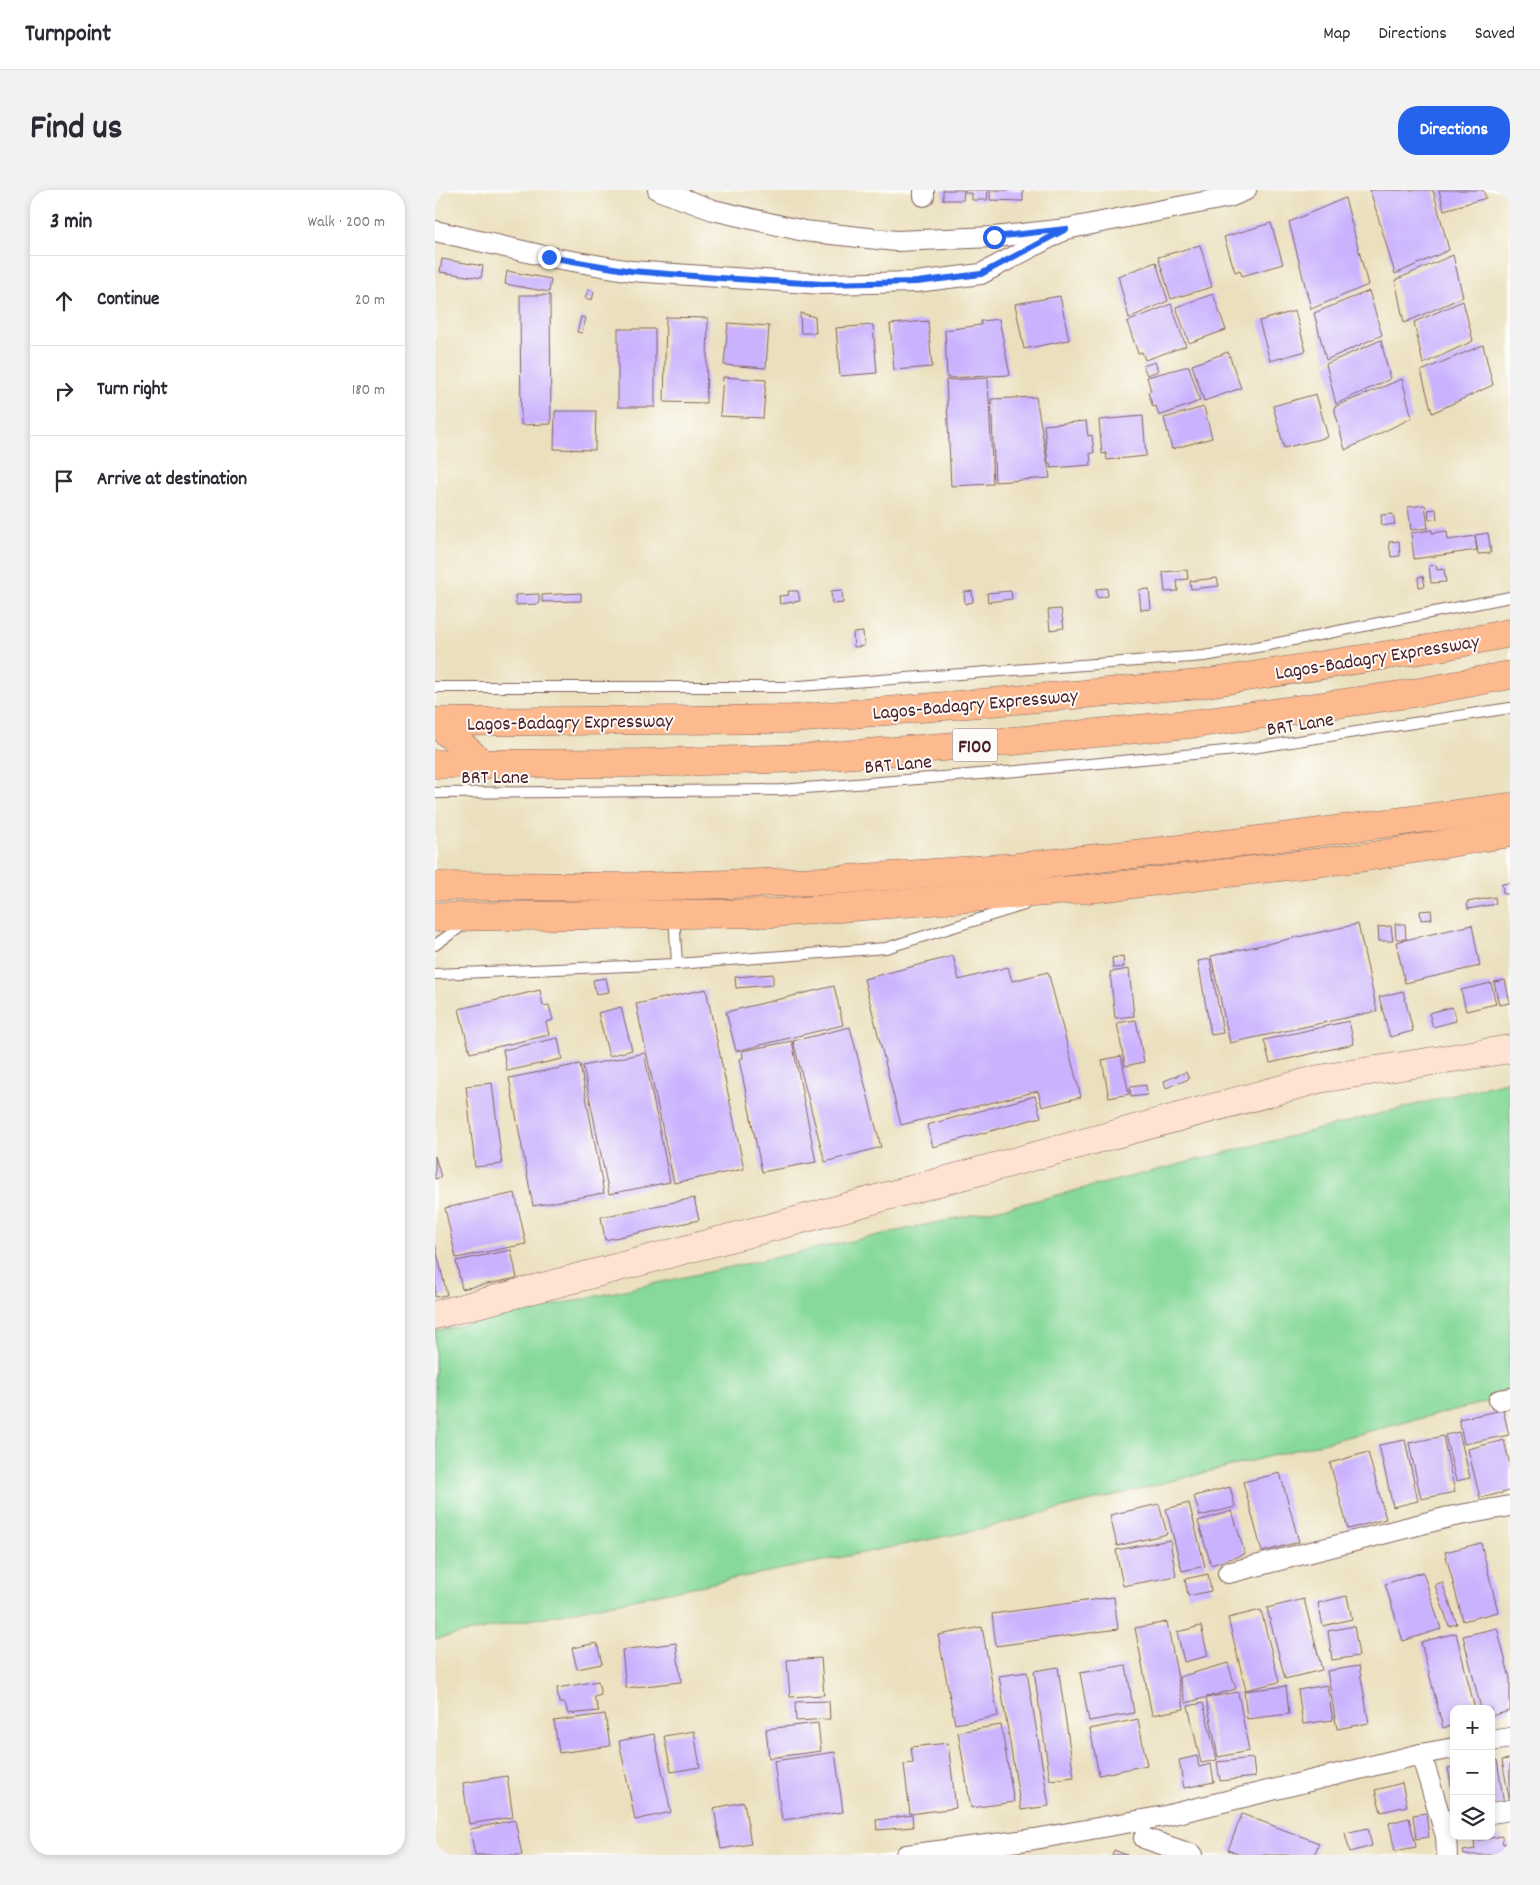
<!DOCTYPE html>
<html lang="en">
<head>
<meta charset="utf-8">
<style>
  :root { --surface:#fff; --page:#f2f2f3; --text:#2b2b33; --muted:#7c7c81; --line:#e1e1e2; --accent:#2563eb }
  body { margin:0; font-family:Dekko,sans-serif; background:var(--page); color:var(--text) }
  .controls { position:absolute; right:15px; bottom:15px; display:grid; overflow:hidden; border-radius:10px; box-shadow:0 2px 8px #0003 }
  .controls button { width:45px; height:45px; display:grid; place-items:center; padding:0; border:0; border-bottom:1px solid var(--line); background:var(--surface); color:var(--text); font:25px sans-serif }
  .stop { position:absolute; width:15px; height:15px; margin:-11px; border:4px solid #2563eb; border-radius:50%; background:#fff }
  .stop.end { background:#2563eb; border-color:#fff; box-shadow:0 1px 5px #0008 }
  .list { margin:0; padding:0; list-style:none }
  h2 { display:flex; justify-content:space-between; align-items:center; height:65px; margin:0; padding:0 20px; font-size:21px }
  h2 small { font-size:16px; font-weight:400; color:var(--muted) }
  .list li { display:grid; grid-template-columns:32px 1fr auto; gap:15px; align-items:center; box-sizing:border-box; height:90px; padding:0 20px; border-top:1px solid var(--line) }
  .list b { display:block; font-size:19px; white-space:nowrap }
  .list em { font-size:16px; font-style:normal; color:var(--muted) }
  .icon { flex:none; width:28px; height:28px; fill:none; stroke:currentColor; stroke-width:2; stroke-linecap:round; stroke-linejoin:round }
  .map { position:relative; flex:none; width:1075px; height:1665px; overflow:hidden; border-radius:20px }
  header { display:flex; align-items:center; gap:30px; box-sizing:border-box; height:70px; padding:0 25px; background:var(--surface); border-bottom:1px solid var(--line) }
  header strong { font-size:24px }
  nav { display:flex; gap:28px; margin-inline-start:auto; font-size:18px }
  .intro { display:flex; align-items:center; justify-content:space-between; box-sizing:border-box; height:120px; padding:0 30px }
  h1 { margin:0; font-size:35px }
  .button { padding:12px 22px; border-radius:20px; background:var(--accent); color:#fff; font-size:18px; font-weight:700 }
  main { display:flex; gap:30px; padding:0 30px }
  aside { flex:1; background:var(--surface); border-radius:20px; box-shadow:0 2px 8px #0003 }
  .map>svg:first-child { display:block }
  .green { fill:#86d99a; stroke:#687c62 }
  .building { fill:#cab2fe }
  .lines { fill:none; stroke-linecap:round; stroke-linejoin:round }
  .lane-casing { stroke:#82635e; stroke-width:12 }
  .street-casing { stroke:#82635e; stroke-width:22 }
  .secondary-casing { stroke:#82635e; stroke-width:29 }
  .primary-casing { stroke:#82635e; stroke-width:29 }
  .highway-casing { stroke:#82635e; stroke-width:29 }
  .lane { stroke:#fff; stroke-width:10 }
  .street { stroke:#fff; stroke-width:20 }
  .secondary { stroke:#fee3d2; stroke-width:28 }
  .primary { stroke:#fcba8e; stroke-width:28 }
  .highway { stroke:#fcba8e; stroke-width:28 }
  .route { stroke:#2563eb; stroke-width:6 }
  .labels { text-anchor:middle; stroke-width:4; stroke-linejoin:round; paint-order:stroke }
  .shield { fill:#fdfcf7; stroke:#806168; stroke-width:1 }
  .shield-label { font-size:19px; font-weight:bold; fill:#4a1f2b }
  .street-label { font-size:20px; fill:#4a1f2b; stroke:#fdfcf7 }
</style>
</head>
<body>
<header>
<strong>Turnpoint</strong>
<nav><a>Map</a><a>Directions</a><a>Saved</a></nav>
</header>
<div class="intro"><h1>Find us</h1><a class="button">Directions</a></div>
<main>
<aside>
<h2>3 min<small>Walk · 200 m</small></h2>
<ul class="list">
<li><svg class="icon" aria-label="ahead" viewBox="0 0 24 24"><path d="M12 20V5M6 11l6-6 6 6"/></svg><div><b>Continue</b></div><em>20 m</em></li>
<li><svg class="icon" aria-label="right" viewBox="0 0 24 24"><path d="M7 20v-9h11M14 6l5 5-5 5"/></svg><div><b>Turn right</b></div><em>180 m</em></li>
<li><svg class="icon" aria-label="arrive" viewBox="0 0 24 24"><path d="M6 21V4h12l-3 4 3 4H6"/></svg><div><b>Arrive at destination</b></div></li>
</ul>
</aside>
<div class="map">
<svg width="1075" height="1665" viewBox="0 0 1075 1665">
  <rect width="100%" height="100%" fill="#fdfcf7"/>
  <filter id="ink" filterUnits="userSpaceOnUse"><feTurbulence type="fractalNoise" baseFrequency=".02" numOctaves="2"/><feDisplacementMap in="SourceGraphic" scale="10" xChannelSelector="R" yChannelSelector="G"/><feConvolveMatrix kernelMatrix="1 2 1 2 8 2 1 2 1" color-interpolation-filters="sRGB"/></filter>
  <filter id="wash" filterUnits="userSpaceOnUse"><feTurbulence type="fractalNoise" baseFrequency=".0096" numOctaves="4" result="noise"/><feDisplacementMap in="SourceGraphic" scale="20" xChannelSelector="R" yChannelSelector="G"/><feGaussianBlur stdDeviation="1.12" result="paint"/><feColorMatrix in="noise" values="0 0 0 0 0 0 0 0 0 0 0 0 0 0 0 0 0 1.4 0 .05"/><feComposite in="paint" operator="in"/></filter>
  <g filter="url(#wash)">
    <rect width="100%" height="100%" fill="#ebe0be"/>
    <polygon class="green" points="1075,891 1075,1206 537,1341 0,1449 0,1141 587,1014"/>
    <g id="blocks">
      <g class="building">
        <polygon points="508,0 529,0 528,10 508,10"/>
        <polygon points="531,0 553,0 552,10 537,10 537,3 530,3"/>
        <polygon points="555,0 588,0 588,11 555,10"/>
        <polygon points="935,0 998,0 1014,60 960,84"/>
        <polygon points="1004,0 1048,0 1051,8 1009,20"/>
        <polygon points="910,8 933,95 876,119 854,32"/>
        <polygon points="836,33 848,74 807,86 805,80 800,82 789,47"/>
        <polygon points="765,55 777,97 736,109 723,67"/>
        <polygon points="1018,65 1028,107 969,133 960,90"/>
        <polygon points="7,69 48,76 46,88 5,82"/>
        <polygon points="721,72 733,111 694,128 683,86"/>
        <polygon points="72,81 116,89 114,102 70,94"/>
        <polygon points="153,100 159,102 157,110 150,108"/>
        <polygon points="934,101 947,145 891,170 879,123"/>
        <polygon points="778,104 791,140 754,153 741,117"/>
        <polygon points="85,105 115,105 116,234 86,235"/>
        <polygon points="625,106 634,150 589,159 580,114"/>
        <polygon points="1028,111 1038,151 988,174 979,132"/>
        <polygon points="736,114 751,156 710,170 707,162 703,163 692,132"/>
        <polygon points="860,121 871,161 835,171 824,131"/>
        <polygon points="365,123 380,127 381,143 366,143"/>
        <polygon points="146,127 151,128 147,143 142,142"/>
        <polygon points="231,127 273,128 271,213 229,212"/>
        <polygon points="564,129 575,185 512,188 510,140 546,135 546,131"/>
        <polygon points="493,131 497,177 459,180 455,134"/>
        <polygon points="293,133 334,136 331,178 289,175"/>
        <polygon points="438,135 442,183 405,186 401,138"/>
        <rect x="183" y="139" width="37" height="78"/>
        <polygon points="946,150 955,189 901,214 891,174"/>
        <polygon points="1048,155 1058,195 997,223 986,181"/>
        <polygon points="793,162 806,198 769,211 757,175"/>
        <polygon points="720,172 723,181 712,185 708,176"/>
        <polygon points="754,176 765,211 724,226 721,216 718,217 713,202 716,201 712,187"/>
        <polygon points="288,187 331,190 328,228 285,226"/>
        <polygon points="553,188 558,294 516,296 511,190"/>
        <polygon points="967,189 977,228 910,260 899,217"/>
        <polygon points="881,204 893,247 849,258 838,216"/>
        <polygon points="601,207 615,288 560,292 556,209"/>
        <polygon points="769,217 777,248 737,259 729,228"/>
        <polygon points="120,221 161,221 160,260 119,259"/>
        <polygon points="708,226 711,266 672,270 671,263 667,264 664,230"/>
        <polygon points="651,231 653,246 657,245 659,263 655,263 656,275 616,278 615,273 613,273 609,235"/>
        <polygon points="990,315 993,338 976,340 973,317"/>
        <polygon points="1001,319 1002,329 994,330 993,320"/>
        <polygon points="958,324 960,334 947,336 946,325"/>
        <polygon points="997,340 997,343 1012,341 1013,350 1040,346 1042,360 979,369 976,343"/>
        <polygon points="1053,343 1056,363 1043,364 1040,345"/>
        <polygon points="964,351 965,366 956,367 954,352"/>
        <polygon points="1001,375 1002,380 1009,379 1011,392 996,393 994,376"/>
        <polygon points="752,380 753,389 742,390 743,401 730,402 728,382"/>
        <polygon points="988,386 990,396 984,397 983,387"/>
        <polygon points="782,388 784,396 756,399 755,391"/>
        <polygon points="672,398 673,406 662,408 661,399"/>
        <polygon points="714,399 716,419 706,420 704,400"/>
        <polygon points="407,400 408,413 397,414 396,401"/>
        <polygon points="353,401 363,401 365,411 345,414 344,406 354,405"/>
        <polygon points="537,401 538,412 530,414 529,402"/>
        <polygon points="576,401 577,409 553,412 552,403"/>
        <polygon points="146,403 146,411 107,412 107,405"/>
        <polygon points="104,404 104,414 81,415 80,405"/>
        <polygon points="626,419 629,438 615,440 613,420"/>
        <polygon points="428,442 429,456 419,457 418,443"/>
        <polygon points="1075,693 1075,704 1068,704 1067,694"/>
        <polygon points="1060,707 1061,714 1033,719 1032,712"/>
        <polygon points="996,720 997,729 986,730 985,721"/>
        <polygon points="923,734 942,821 795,853 776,766"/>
        <polygon points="960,734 970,734 971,749 961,749"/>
        <polygon points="1037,735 1045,776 970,793 961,752"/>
        <polygon points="956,736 958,751 944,751 943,737"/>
        <polygon points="518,766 524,790 573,777 577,791 613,782 646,907 607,917 603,901 466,935 429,789"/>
        <polygon points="688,766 689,777 678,778 677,768"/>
        <polygon points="775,769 788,843 776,845 763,771"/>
        <polygon points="694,779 699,826 680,828 675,782"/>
        <polygon points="338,784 338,795 301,798 300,787"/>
        <polygon points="171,788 174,802 161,804 158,790"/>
        <polygon points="1070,790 1075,813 1064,815 1059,792"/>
        <polygon points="1056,793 1061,814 1031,821 1026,800"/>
        <polygon points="399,796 408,835 301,861 291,822"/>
        <polygon points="271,799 309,979 239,993 201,814"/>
        <polygon points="105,800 108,816 114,815 118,830 111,832 114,845 35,863 24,819"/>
        <polygon points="968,801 978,841 955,847 944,807"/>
        <polygon points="186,817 197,860 174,866 163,823"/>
        <polygon points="1017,817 1021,831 998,837 994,823"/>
        <polygon points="701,830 709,872 690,876 682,833"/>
        <polygon points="914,831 919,854 835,873 829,850"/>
        <polygon points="415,837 446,957 390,972 358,851"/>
        <polygon points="123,848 127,869 72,881 68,860"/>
        <polygon points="357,851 381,972 327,982 304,869 308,868 307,861"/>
        <polygon points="209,863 235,992 174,1004 148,876"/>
        <polygon points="686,866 694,904 674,908 667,870"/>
        <polygon points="145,874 169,1003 98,1016 74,888"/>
        <polygon points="751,882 754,889 731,898 729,891"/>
        <polygon points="57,893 67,974 40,977 31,896"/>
        <polygon points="711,895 712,905 696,907 695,897"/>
        <polygon points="600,906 606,927 498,957 492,935"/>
        <polygon points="0,966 6,987 0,989"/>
        <polygon points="80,1003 91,1054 21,1068 10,1018"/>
        <polygon points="259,1008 264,1030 170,1050 166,1027"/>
        <polygon points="0,1054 12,1105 0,1107"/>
        <polygon points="76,1060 82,1088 27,1099 21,1071"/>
        <polygon points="1068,1220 1074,1245 1029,1254 1024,1229"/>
        <polygon points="1024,1242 1035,1288 1021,1291 1010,1245"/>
        <polygon points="1008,1246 1020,1302 986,1309 974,1253"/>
        <polygon points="970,1250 983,1311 958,1317 944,1255"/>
        <polygon points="1069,1250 1075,1275 1075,1301 1045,1308 1033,1259"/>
        <polygon points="933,1262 951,1329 913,1339 895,1273"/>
        <polygon points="845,1283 864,1352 827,1362 808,1292"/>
        <polygon points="795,1297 800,1317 765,1326 759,1306"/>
        <polygon points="754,1313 770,1376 747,1381 731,1319"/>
        <polygon points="724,1314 732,1344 682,1356 675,1325"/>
        <polygon points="797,1321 810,1364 776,1375 763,1331"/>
        <polygon points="735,1350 741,1386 688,1396 681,1360"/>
        <polygon points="1046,1353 1063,1422 1028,1431 1010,1362"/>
        <polygon points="988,1382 1006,1439 968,1451 950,1394"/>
        <polygon points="773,1384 776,1401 753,1406 750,1389"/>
        <polygon points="1007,1392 1022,1434 1014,1436 1000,1395"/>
        <polygon points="912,1406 917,1429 888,1436 883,1413"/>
        <polygon points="679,1407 683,1439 561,1456 557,1424"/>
        <polygon points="869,1409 887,1480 850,1489 832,1418"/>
        <polygon points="826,1420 844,1492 811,1500 793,1428"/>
        <polygon points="732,1432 749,1519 717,1525 700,1438"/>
        <polygon points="766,1436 773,1466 749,1472 742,1442"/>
        <polygon points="919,1436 924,1466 897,1470 893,1441"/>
        <polygon points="547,1437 563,1526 520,1534 503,1445"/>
        <polygon points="1062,1438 1075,1488 1075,1521 1056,1526 1056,1519 1046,1519 1028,1446"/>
        <polygon points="1021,1443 1040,1519 1019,1519 1019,1535 1008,1538 986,1452"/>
        <polygon points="162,1453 167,1474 142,1479 137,1458"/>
        <polygon points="241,1453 246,1492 191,1498 187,1460"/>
        <polygon points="386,1468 389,1505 355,1507 352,1470"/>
        <polygon points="793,1473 801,1499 751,1513 744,1487"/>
        <polygon points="691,1475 699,1523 654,1531 645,1483"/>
        <polygon points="924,1476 934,1533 902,1539 892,1481"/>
        <polygon points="623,1477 639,1587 615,1590 599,1481"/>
        <polygon points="592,1482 614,1616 586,1620 564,1486"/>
        <polygon points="163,1491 166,1505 159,1507 164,1521 133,1524 130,1513 124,1513 122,1498"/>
        <polygon points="892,1495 898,1530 868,1534 863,1500"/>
        <polygon points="851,1496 854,1524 812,1529 809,1501"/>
        <polygon points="803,1502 814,1561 783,1567 771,1508"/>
        <polygon points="394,1511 395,1529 361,1531 360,1512"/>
        <polygon points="768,1513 782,1570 766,1573 753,1516"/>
        <polygon points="170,1524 175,1556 124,1563 119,1531"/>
        <polygon points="703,1529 712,1575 664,1585 655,1539"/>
        <polygon points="383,1533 386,1561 334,1568 331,1539"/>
        <polygon points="566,1535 579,1612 536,1618 523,1542"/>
        <polygon points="259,1541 265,1577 236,1582 229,1546"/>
        <polygon points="219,1544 236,1622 200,1630 184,1551"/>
        <polygon points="513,1553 521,1618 475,1624 469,1574 478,1573 476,1557"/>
        <polygon points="400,1562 408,1622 347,1630 339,1571"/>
        <polygon points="762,1566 764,1577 776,1574 779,1592 749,1598 744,1570"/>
        <polygon points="818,1568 820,1587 785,1591 782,1572"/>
        <polygon points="1075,1569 1075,1608 1074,1608 1067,1570"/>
        <polygon points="1062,1570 1069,1614 1056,1616 1056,1571"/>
        <polygon points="1019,1577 1019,1607 1018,1607 1013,1578"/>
        <polygon points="72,1586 78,1627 34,1634 28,1593"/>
        <polygon points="967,1593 972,1616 946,1622 940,1600"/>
        <polygon points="309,1612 316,1654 286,1659 279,1618"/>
        <polygon points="991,1623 994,1647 981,1649 978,1625"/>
        <polygon points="807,1624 884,1653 879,1665 805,1665 793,1660"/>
        <polygon points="477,1625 478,1637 442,1640 441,1630"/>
        <polygon points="974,1628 981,1657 960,1661 954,1633"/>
        <polygon points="80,1630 87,1665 40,1665 35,1639"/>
        <polygon points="933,1638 937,1656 915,1662 910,1643"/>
        <polygon points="1067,1646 1068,1654 1075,1653 1075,1665 1029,1665 1028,1661 1040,1659 1039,1651"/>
        <polygon points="679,1660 692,1665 677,1665"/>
      </g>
    </g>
  </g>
  <g filter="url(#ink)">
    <use href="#blocks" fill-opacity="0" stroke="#82635e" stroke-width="1"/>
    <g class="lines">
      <defs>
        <g id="lane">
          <polyline points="0,497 351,497 769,466 833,455 1075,407"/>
          <polyline points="0,603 346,600 582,581 811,559 1075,518"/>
          <polyline points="239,725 242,774"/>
          <polyline points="0,755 31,733"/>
          <polyline points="0,784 242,774 451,758 589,715"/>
        </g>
        <g id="street">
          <polyline points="223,0 278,20 369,41 461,51 559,47 631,39 794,7 811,0"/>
          <polyline points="489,6 489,0"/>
          <polyline points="0,41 114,67 196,81 388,94 481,92 546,84 631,39"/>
          <polyline points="1064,1210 1075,1208"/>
          <polyline points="793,1383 1014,1327 1075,1316"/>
          <polyline points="1056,1551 1075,1548"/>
          <polyline points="986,1564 1011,1646 1012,1665"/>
          <polyline points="1056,1623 1075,1620"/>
          <polyline points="709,1648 758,1665"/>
          <polyline points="471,1665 600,1649 730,1626 986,1564 1019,1558"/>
        </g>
        <polyline id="secondary" points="0,1125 364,1030 884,889 1075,859"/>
        <g id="primary">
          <polyline points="0,532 358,529 766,494 1004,457 1075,443"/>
          <polyline points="0,727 339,723 663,698 931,667 1075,643"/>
        </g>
        <g id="highway">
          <polyline points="0,532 49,575"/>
          <polyline points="0,574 206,573 370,568 546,554 765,533 980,503 1075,485"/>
          <polyline points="0,696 199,697 386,691 582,677 808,652 1075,617"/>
        </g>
      </defs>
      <use href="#lane" class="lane-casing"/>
      <use href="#street" class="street-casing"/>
      <use href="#secondary" class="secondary-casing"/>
      <use href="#primary" class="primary-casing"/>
      <use href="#highway" class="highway-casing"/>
      <use href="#lane" class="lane"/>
      <use href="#street" class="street"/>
      <use href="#secondary" class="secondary"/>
      <use href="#primary" class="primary"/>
      <use href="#highway" class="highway"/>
    </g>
  </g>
  <g class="lines" filter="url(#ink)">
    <polyline class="route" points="114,67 196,81 284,88 388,94 482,92 546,84 631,39 559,47"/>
  </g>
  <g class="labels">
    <rect class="shield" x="517.5" y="538.5" width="45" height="33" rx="4"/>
    <g class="shield-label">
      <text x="540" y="562">F100</text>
    </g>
    <g class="street-label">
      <text transform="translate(942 466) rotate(-9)" y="7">Lagos-Badagry Expressway</text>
      <text transform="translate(540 513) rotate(-5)" y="7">Lagos-Badagry Expressway</text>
      <text transform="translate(135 531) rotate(-1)" y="7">Lagos-Badagry Expressway</text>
      <text transform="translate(865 533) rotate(-9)" y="7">BRT Lane</text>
      <text transform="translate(463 573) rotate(-5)" y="7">BRT Lane</text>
      <text x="60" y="593">BRT Lane</text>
    </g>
  </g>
</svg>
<div class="controls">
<button>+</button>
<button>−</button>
<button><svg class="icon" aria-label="layers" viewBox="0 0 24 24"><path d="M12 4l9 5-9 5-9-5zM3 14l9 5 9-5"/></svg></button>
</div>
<div class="stop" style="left:559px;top:47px"></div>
<div class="stop end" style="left:114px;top:67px"></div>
</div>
</main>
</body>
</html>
